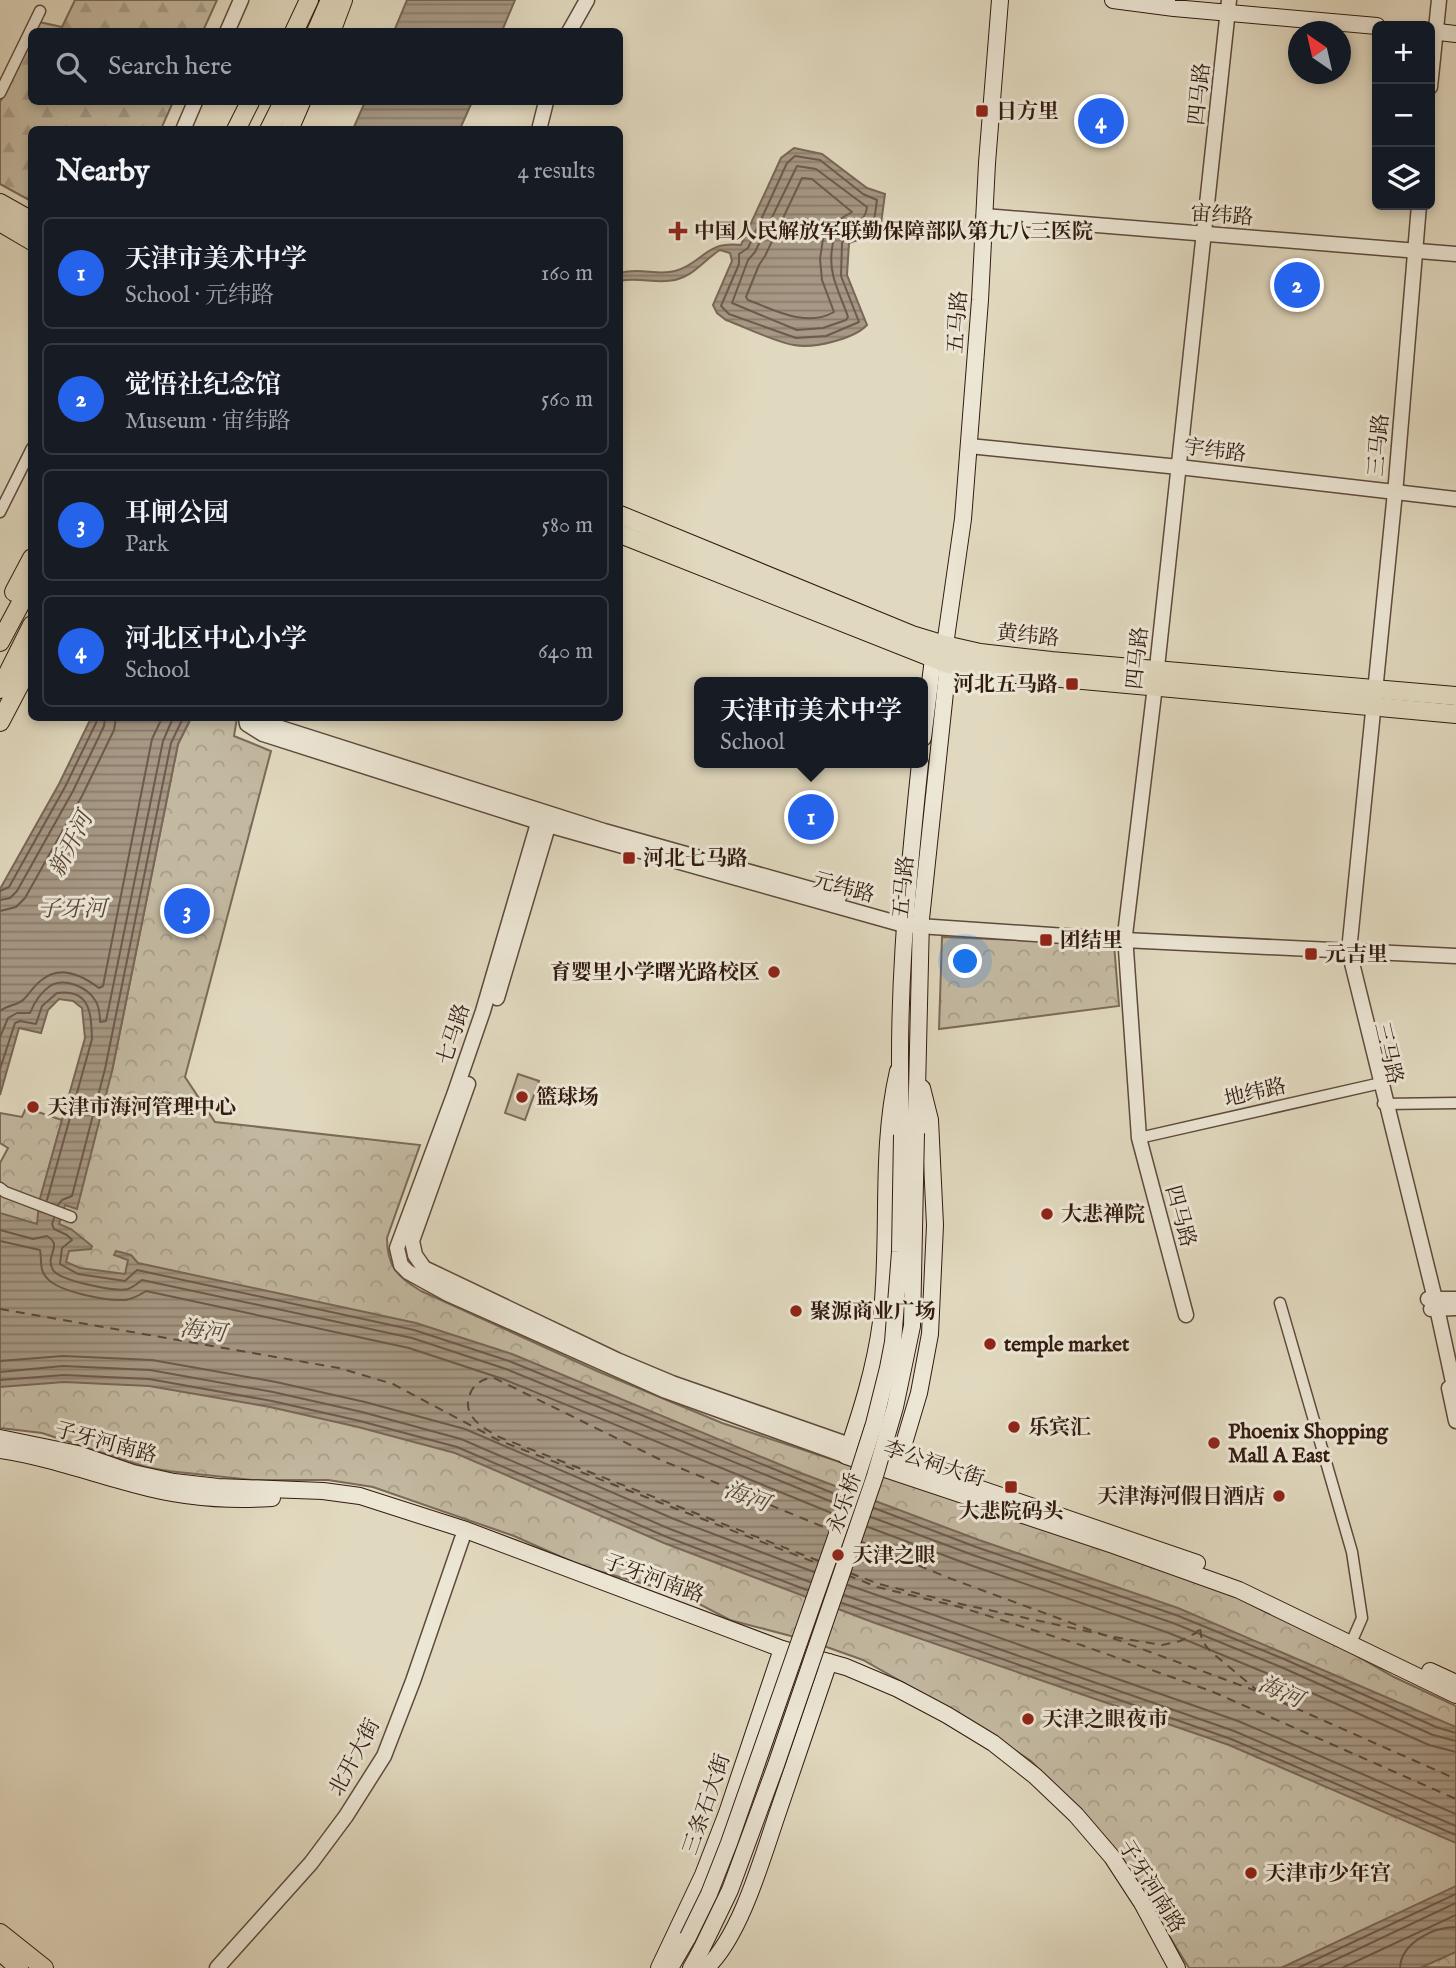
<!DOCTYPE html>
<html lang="en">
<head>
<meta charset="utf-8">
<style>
  :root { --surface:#171b24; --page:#20242c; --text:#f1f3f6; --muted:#9ea1a6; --line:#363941; --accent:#2563eb }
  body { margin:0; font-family:"IM FELL English","Noto Serif SC",serif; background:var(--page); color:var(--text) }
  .controls { position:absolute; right:21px; top:21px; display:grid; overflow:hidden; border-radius:10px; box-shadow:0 4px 10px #0003 }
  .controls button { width:63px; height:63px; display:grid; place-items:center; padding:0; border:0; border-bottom:2px solid var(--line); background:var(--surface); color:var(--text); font:35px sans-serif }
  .compass { position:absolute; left:1288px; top:21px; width:63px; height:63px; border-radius:50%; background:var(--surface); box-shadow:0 4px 10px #0003; rotate:326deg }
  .you { position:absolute; left:966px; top:962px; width:24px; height:24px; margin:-18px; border:5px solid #fff; border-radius:50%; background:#1a73e8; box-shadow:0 0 0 10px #1a73e833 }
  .badge { display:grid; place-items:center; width:46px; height:46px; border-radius:50%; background:var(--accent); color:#fff; font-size:23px; font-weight:700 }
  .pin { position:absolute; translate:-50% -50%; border:4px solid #fff; box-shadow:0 2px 7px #0006 }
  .popup { position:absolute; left:694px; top:677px; width:234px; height:91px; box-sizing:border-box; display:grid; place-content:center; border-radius:10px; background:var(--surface); filter:drop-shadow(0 2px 5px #0005); font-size:23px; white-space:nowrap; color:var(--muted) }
  .popup b { font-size:26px; color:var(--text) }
  .popup::after { content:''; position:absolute; left:50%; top:100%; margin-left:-14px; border:14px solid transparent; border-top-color:var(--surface) }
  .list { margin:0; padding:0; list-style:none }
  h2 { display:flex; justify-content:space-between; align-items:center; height:91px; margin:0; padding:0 28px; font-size:30px }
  h2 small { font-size:23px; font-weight:400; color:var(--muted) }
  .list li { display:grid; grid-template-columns:46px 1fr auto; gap:21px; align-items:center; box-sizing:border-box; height:112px; margin:0 14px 14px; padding:0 14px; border:2px solid var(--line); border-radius:10px }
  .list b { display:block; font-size:26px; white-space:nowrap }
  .list p { margin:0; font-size:23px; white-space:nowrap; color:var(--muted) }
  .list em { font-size:23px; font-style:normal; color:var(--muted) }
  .icon { flex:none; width:38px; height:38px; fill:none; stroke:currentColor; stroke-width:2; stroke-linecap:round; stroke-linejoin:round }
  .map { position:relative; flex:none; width:1456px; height:1968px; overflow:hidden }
  .search { position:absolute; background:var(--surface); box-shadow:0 4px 10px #0003; left:28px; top:28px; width:595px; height:77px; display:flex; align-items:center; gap:18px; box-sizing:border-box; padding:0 24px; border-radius:10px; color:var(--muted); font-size:26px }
  .panel { position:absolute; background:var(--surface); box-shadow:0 4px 10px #0003; left:28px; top:126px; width:595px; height:595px; border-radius:10px }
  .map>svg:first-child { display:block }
  .forest { fill:url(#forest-firs); stroke:#7a6a58; stroke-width:2 }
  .park { fill:url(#park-crowns); stroke:#7a6a58; stroke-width:2 }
  .pitch { fill:#c3b9a1; stroke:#7a6a58; stroke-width:2 }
  .water { fill:url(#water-rules); stroke:#786656; stroke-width:2 }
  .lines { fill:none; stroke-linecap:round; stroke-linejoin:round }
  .shore { stroke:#6c5a4a; stroke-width:2 }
  .ferry { stroke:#5b4739; stroke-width:2; stroke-dasharray:9 7; stroke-linecap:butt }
  .minor-casing { stroke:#5e4a3c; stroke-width:13 }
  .tertiary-casing { stroke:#5e4a3c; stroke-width:17 }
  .secondary-casing { stroke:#321b10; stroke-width:18 }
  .primary-casing { stroke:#321b10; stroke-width:20 }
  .trunk-casing { stroke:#321b10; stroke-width:20 }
  .minor { stroke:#ece6d5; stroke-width:10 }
  .tertiary { stroke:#ece6d5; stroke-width:14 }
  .secondary { stroke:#ece6d5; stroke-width:16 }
  .primary { stroke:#e1d9bf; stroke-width:18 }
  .trunk { stroke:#e1d9bf; stroke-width:18 }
  .secondary-bridge-casing { stroke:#321b10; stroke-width:18; stroke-linecap:butt }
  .secondary-bridge { stroke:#ece6d5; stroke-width:16 }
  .poi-dot { fill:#8f2418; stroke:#ece6d5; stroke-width:2.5 }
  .labels { text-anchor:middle; stroke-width:6; stroke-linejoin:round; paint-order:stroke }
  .street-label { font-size:21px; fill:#321b10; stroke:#ece6d5 }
  .poi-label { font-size:21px; font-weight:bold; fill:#321b10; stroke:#ece6d5; text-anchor:start }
  .water-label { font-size:23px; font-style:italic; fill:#5b4739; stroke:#ece6d5 }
</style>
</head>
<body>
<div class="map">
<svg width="1456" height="1968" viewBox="0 0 1456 1968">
  <defs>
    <pattern id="forest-firs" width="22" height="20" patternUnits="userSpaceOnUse" patternTransform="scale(1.75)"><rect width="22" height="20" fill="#c3b9a1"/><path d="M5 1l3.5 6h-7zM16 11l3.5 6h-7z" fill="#a89e8a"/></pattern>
    <pattern id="park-crowns" width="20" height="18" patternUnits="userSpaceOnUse" patternTransform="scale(1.75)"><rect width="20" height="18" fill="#c3b9a1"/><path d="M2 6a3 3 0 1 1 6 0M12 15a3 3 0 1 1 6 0" fill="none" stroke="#a89e8a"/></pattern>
    <pattern id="water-rules" width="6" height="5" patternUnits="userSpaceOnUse" patternTransform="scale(1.75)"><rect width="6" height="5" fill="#a69884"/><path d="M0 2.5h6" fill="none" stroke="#887b6b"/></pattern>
  </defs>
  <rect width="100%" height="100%" fill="#e1d9bf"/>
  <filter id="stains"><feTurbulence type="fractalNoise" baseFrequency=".00286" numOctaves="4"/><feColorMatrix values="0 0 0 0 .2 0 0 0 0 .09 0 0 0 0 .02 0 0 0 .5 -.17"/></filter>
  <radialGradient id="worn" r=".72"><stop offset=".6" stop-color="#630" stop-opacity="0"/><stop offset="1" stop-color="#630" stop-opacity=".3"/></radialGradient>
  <g class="forest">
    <polygon points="75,0 217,0 203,31 35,32 39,22 62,27"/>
    <polygon points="31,38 32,102 173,102 161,129 32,130 31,201 0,184 0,102"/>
  </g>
  <g class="park">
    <path d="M191,718H237L234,736L271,751L185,1077L215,1122L420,1145L387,1238C387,1266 397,1277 421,1291L597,1371L722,1423L1218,1587L1320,1635L1394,1677L1456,1706V1967L1189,1968L1130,1873L1095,1826L1031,1761L971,1721L863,1660L810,1641L730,1620L680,1594L584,1567L514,1536L373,1487L328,1480H252L168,1471L146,1467L42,1433L0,1428V1163L8,1148L0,1143V1113L22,1117L26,1108L62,1120L41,1197L112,1071L178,744Z"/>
    <polygon points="942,937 1114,944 1119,1006 939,1029"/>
  </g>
  <polygon class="pitch" points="518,1074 539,1081 525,1120 505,1113"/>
  <g class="water">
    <polygon points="407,0 515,0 502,31 394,31"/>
    <polygon points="365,102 472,102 460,129 353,129"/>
    <path d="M794,148L822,154L867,188L885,194L881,224L866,237L849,243L847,275L867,325C854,339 813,349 794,345C775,342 745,327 726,320L717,313L713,305L732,261L730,253L720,250C705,259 694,276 675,280C657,284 638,277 620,281V273C640,267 657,276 675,271C704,263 704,241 741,245L781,158Z"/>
    <polygon points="91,718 191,718 178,744 112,1071 77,1209 65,1205 59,1224 71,1229 92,1246 91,1249 69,1251 66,1262 80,1268 125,1274 128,1260 114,1255 116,1251 131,1255 138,1263 416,1323 512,1354 798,1472 979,1540 1178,1608 1456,1727 1456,1843 1229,1745 875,1623 664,1543 455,1453 358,1427 270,1407 149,1386 64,1382 0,1387 0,1213 37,1224 39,1202 85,1038 82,1008 73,1001 59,999 48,1010 41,1033 19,1028 0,1095 0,889 59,784"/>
    <polygon points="1456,1886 1456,1952 1420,1968 1281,1968"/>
  </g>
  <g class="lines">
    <g class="shore">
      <polygon points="795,156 820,160 863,194 877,200 874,221 863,231 845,237 842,243 841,276 859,322 826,336 796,338 729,314 721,306 739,264 739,254 748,248 787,163"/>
      <path d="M797,166L816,169L867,207C865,224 853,222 841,230C834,234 833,241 832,249C828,275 840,293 848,317L846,320L823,328L797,330L732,303L748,260L755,252Z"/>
      <path d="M802,178L812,179L852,212L830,225L823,239L820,259L822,280L834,312C806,328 775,310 748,300L746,297L759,265L765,256Z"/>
      <polyline points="0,891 9,887 65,787 96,723 97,718"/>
      <polyline points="0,900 10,898 17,891 73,791 104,726 105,718"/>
      <polyline points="0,911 16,907 25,898 82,796 114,730 116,718"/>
      <path d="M0,1011C7,1005 19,1005 24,999C30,993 35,984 43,979C61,965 83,976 99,988L103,986L152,739L162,718"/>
      <path d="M0,1037L8,1018L17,1013H30C34,1003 40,993 50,986C64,977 87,987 95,1000C99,1006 100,1014 100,1022L106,1021L163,741L173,718"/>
      <path d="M0,1069L15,1023L20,1021L36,1024L42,1006L57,993C91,989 91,1014 92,1039L47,1200"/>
      <polyline points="58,1205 62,1200 72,1196 105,1069 171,743 183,718"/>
      <polyline points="54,1218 52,1224 54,1229 67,1235 72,1240 62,1248 60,1264 78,1274 125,1281 137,1270 414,1330 509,1361 840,1496"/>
      <path d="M0,1230L33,1239L47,1236C64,1246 44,1255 53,1270C60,1281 116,1292 128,1289C134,1287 138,1283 142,1280L412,1338L506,1369L837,1504"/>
      <path d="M0,1241L40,1250C42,1259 39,1269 46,1277C57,1292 107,1301 125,1300C133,1299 140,1295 146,1291L409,1348L503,1379L834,1514"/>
      <polyline points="0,1361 63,1356 152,1360 276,1382 365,1402 465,1429 674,1519 814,1572"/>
      <polyline points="0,1372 63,1366 150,1370 273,1392 362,1412 461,1439 670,1529 810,1582"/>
      <polyline points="0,1380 64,1375 149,1379 272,1401 360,1421 457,1447 667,1537 807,1590"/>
      <polyline points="874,1508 976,1547 1176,1615 1284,1659 1436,1727 1456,1733"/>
      <polyline points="871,1517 973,1555 1173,1623 1281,1667 1433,1735 1456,1741"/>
      <polyline points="868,1527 970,1565 1169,1633 1276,1677 1429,1745 1456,1752"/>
      <polyline points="848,1585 1238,1721 1456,1814"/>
      <polyline points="844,1595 1234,1731 1456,1826"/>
      <polyline points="842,1603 1231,1739 1456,1835"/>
      <polyline points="1298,1968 1456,1894"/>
      <polyline points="1318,1968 1456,1903"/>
      <polyline points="1342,1968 1456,1915"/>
      <path d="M1400,1968C1401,1943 1433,1927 1456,1927"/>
    </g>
    <g class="ferry">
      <polyline points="0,1309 339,1368 393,1384 498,1440 819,1564"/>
      <polyline points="859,1541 949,1578 1259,1692"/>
      <path d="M819,1561L499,1437C483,1428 461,1416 470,1394C474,1384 481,1380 492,1377L663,1461L831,1530"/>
      <polyline points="850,1573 879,1584 961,1604 1114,1637 1162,1645 1180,1641 1196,1633 1200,1628"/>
      <polyline points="847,1575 877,1587 960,1607 1081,1645 1211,1691 1456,1799"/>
      <polyline points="1200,1629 1202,1641 1210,1651 1259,1692 1456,1779"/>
    </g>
    <defs>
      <g id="minor">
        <polyline points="0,93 40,11"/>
        <polyline points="0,512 32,448"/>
        <polyline points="1383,1104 1456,1103"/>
        <polyline points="1139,1138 1381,1083"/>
        <polyline points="0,1188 5,1192 71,1217"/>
        <polyline points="1280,1303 1352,1552 1362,1618 1351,1643"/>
      </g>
      <g id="tertiary">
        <polyline points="227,32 241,0"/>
        <polyline points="569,32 587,0"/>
        <polyline points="1430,87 1439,0"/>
        <polyline points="183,130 195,102"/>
        <polyline points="539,130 546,102"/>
        <polyline points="1419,205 1396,482 1349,951 1435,1299 1456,1396"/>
        <polyline points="984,216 1456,254"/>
        <polyline points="969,446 1179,467 1456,499"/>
        <polyline points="246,718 247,724 263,734 548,825 904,925 1124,940 1456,956"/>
        <polyline points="258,718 265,723 604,831 839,897"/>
        <polyline points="541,813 483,1011 454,1095 397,1248 401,1265 408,1272 448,1294 666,1391 846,1456"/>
        <polyline points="497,998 546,833"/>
        <polyline points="468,1084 412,1241 415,1255 424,1268 617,1360 672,1383 850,1445"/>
        <polyline points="1428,1299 1456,1299"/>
        <polyline points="1431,1309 1456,1308"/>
        <polyline points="1186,1315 1139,1138 1125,935 1155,686 1229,0"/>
        <polyline points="1449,1388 1456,1421"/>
        <polyline points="217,1968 311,1863 346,1816 384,1756 413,1681 465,1530"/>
      </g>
      <g id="secondary">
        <polyline points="1113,0 1174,8 1377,26"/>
        <polyline points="1430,31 1456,34"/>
        <polyline points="923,738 933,659 945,645 963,519 980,300 987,163 1000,0"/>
        <path d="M898,1071C879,1153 891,1238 881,1322C875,1368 861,1412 846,1456L1113,1545L1239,1590L1456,1695"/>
        <polyline points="916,1133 921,919 948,664 947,654"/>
        <path d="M902,1135C895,1009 907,888 920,763"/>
        <polyline points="0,1438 78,1454 133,1473 174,1482 218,1487 323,1491 360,1496 463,1529 782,1649 846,1667 898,1689 947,1715 993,1743 1035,1776 1076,1815 1112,1857 1142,1903 1177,1968"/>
        <path d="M0,1450C47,1457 91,1473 137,1485C180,1497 227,1501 272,1498"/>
        <polyline points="870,1451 1197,1563"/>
        <polyline points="896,1470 919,1393 930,1334 935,1225 930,1120 922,1088"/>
        <polyline points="1430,1671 1456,1683"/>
        <polyline points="659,1968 703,1875 727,1813 782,1649"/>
        <polyline points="670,1968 688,1937"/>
        <polyline points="691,1968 702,1948"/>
        <path d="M706,1968C741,1936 763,1855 779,1809C796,1760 812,1711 829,1662"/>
      </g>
      <g id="primary">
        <polyline points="0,203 32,221"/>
        <polyline points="0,222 32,241"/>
        <polyline points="620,515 912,635 945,645 980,653 1051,661 1456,696"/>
        <polyline points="620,534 948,664 1006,673 1456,714"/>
        <polyline points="0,1933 44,1968"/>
        <polyline points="0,1951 19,1968"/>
      </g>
      <g id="trunk">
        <polyline points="294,32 309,0"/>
        <polyline points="316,32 330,0"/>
        <polyline points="331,32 343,0"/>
        <polyline points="236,130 250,102"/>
        <polyline points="269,130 283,102"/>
        <polyline points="289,130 301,102"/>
        <polyline points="14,592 32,558"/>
        <polyline points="0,642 32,582"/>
        <polyline points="0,689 32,625"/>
        <polyline points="0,722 32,661"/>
      </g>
    </defs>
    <use href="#minor" class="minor-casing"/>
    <use href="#tertiary" class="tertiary-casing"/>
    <use href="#secondary" class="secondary-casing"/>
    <use href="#primary" class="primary-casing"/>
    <use href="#trunk" class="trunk-casing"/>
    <use href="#minor" class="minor"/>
    <use href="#tertiary" class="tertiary"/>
    <use href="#secondary" class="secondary"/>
    <use href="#primary" class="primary"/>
    <use href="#trunk" class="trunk"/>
    <defs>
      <g id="secondary-bridge">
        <polyline points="688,1937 709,1894 729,1843 857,1477 874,1424 888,1368 893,1342 900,1252 902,1135"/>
        <polyline points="702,1948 730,1890 776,1765 875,1476 895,1407 912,1326 916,1133"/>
      </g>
    </defs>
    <use href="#secondary-bridge" class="secondary-bridge-casing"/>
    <use href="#secondary-bridge" class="secondary-bridge"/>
  </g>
  <g class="poi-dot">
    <rect x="975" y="104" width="14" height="14" rx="3.5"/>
    <path d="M674.5 220.5h7v7h7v7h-7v7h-7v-7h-7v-7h7z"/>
    <rect x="1065" y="677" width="14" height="14" rx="3.5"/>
    <rect x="622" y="851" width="14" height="14" rx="3.5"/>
    <rect x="1039" y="933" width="14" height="14" rx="3.5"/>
    <rect x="1304" y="947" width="14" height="14" rx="3.5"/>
    <circle cx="774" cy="972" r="7"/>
    <circle cx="522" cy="1097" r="7"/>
    <circle cx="33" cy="1107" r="7"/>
    <circle cx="1047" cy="1214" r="7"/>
    <circle cx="796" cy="1311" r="7"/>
    <circle cx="990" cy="1344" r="7"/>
    <circle cx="1014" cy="1427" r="7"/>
    <circle cx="1214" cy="1443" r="7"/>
    <rect x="1004" y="1480" width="14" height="14" rx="3.5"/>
    <circle cx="1279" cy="1496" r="7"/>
    <circle cx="838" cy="1555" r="7"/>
    <circle cx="1028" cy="1719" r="7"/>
    <circle cx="1251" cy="1873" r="7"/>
  </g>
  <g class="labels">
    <g class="street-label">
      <text transform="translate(1199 94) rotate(-84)" y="7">四马路</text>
      <text transform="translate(1222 215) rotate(4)" y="7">宙纬路</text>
      <text transform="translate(957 322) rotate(-86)" y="7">五马路</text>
      <text transform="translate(1378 445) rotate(-85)" y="7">三马路</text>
      <text transform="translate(1215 450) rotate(7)" y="7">宇纬路</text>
      <text transform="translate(1028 635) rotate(6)" y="7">黄纬路</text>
      <text transform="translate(1137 658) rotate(-84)" y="7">四马路</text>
      <text transform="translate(844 887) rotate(15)" y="7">元纬路</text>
      <text transform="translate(903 887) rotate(-85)" y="7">五马路</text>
      <text transform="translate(453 1034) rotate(-72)" y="7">七马路</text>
      <text transform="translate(1389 1053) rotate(77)" y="7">三马路</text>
      <text transform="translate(1255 1092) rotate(-13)" y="7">地纬路</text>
      <text transform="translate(1181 1216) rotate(75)" y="7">四马路</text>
      <text transform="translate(106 1442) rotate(15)" y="7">子牙河南路</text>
      <text transform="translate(934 1463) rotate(18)" y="7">李公祠大街</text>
      <text transform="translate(844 1503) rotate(-71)" y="7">永乐桥</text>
      <text transform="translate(654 1578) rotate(20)" y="7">子牙河南路</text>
      <text transform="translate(354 1757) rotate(-62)" y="7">北开大街</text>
      <text transform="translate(706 1804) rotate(-71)" y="7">三条石大街</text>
      <text transform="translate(1152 1886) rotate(58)" y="7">子牙河南路</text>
    </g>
    <g class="poi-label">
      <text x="996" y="118">日方里</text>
      <text x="694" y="238">中国人民解放军联勤保障部队第九八三医院</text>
      <text x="1058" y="691" text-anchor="end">河北五马路</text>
      <text x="643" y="865">河北七马路</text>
      <text x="1060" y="947">团结里</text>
      <text x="1325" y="961">元吉里</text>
      <text x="760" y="979" text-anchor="end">育婴里小学曙光路校区</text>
      <text x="536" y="1104">篮球场</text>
      <text x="47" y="1114">天津市海河管理中心</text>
      <text x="1061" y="1221">大悲禅院</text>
      <text x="810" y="1318">聚源商业广场</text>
      <text x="1004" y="1351">temple market</text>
      <text x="1028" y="1434">乐宾汇</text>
      <text x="1228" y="1438">Phoenix Shopping<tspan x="1228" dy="24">Mall A East</tspan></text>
      <text x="1265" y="1503" text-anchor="end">天津海河假日酒店</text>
      <text x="1011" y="1518" text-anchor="middle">大悲院码头</text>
      <text x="852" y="1562">天津之眼</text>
      <text x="1042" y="1726">天津之眼夜市</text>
      <text x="1265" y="1880">天津市少年宫</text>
    </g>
    <g class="water-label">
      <text transform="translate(70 844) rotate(-63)" y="8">新开河</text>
      <text x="72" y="916">子牙河</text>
      <text transform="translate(203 1330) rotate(7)" y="8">海河</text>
      <text transform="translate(747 1496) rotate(20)" y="8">海河</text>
      <text transform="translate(1281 1691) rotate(24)" y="8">海河</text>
    </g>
  </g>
  <rect width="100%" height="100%" filter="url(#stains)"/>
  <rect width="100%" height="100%" fill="url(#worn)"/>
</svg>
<div class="controls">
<button>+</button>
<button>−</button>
<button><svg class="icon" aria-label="layers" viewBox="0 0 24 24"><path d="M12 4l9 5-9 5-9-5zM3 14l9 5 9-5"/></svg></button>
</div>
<svg class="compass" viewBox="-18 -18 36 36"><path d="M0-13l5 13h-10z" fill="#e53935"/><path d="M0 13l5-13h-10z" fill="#9ea1a6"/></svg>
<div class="you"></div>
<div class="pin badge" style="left:811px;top:817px">1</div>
<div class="popup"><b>天津市美术中学</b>School</div>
<div class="pin badge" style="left:1297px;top:285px">2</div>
<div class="pin badge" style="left:187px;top:911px">3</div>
<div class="pin badge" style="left:1101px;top:121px">4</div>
<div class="search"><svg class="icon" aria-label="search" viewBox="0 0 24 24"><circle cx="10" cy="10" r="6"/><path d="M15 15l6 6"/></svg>Search here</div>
<section class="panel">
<h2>Nearby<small>4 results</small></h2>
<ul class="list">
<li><span class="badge">1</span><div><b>天津市美术中学</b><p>School · 元纬路</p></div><em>160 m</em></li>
<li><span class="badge">2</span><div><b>觉悟社纪念馆</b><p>Museum · 宙纬路</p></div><em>560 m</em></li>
<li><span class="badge">3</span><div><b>耳闸公园</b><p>Park</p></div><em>580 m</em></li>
<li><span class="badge">4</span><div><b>河北区中心小学</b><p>School</p></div><em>640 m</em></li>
</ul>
</section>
</div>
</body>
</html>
